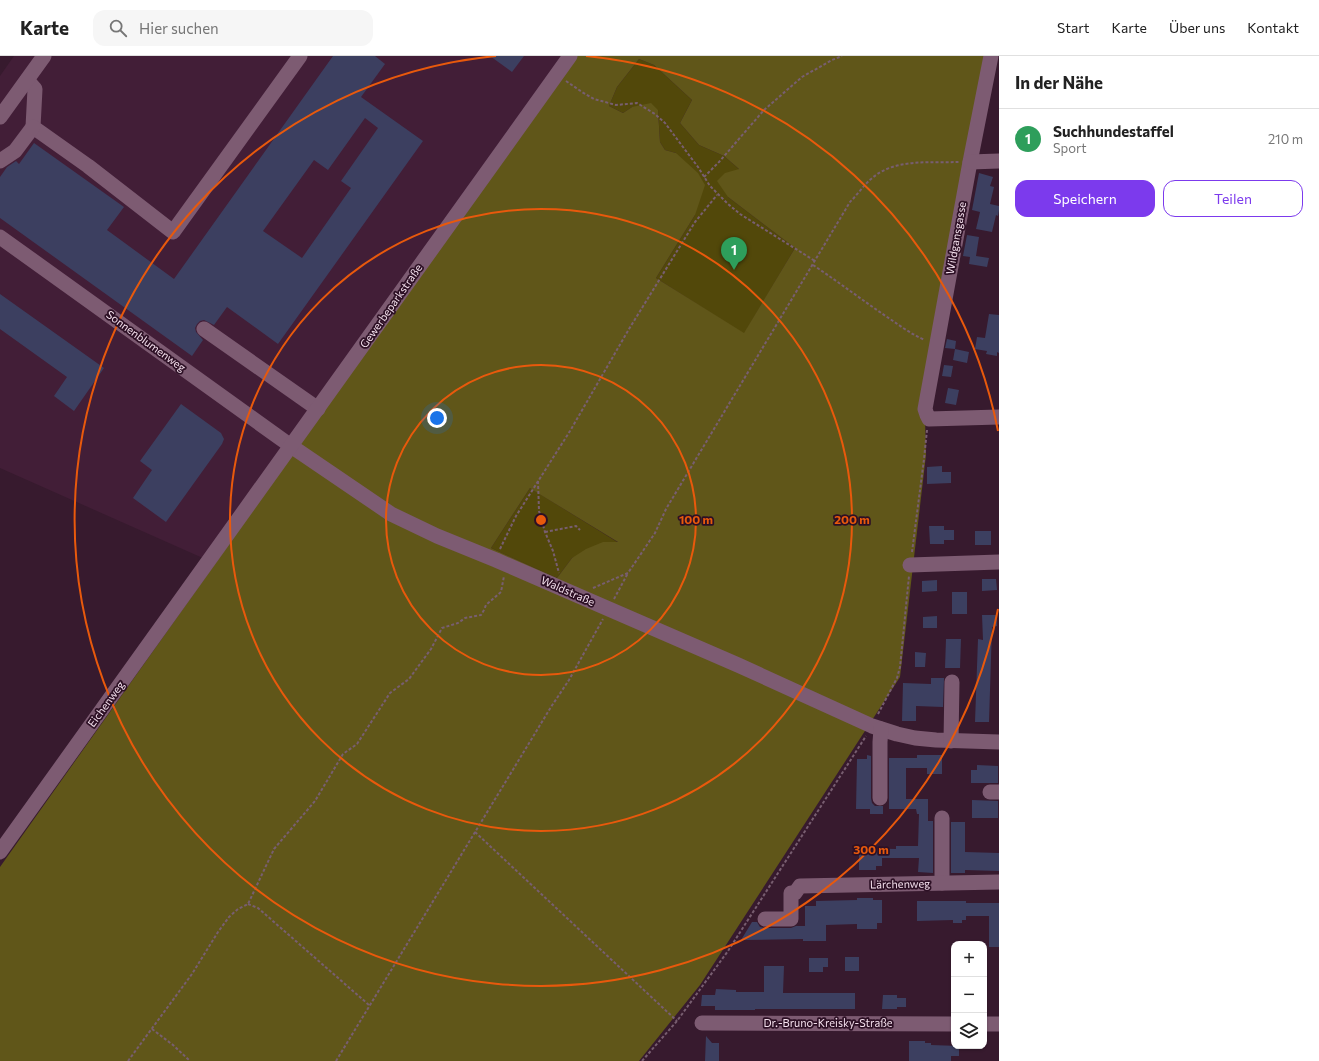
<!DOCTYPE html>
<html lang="de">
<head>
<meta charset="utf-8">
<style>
  :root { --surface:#fff; --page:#f6f6f6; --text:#222; --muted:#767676; --line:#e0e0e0; --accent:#7c3aed }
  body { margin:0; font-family:Commissioner,sans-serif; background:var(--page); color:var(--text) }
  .controls { position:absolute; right:12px; bottom:12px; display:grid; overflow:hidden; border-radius:8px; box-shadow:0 1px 3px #0004 }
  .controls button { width:36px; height:36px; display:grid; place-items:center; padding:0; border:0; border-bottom:1px solid var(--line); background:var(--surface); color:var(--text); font:20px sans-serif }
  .you { position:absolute; left:437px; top:362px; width:14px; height:14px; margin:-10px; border:3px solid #fff; border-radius:50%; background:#1a73e8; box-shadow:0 0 0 6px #1a73e833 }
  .badge { display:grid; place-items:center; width:26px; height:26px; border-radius:50%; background:var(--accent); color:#fff; font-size:13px; font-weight:700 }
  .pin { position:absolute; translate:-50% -33px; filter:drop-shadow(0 1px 2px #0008) }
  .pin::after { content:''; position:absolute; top:21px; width:14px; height:12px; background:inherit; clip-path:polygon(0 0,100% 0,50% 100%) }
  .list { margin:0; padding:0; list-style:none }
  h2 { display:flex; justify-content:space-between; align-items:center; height:52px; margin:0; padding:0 16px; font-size:17px }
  h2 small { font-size:13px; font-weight:400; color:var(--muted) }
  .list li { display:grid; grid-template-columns:26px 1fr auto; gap:12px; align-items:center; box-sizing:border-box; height:60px; padding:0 16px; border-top:1px solid var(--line) }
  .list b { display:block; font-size:15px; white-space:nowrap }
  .list p { margin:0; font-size:13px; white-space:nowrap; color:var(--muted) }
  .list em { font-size:13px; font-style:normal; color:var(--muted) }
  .actions { display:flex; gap:8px; padding:12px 16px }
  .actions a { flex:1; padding:9px 0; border:1px solid var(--accent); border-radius:12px; text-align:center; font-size:14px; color:var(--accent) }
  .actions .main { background:var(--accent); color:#fff }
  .icon { flex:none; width:22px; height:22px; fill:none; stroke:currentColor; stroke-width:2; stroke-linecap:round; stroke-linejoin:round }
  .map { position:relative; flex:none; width:999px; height:1005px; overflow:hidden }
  header { display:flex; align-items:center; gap:24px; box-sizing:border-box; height:56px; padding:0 20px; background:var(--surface); border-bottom:1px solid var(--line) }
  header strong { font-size:19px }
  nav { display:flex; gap:22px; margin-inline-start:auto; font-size:14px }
  .search { width:280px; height:36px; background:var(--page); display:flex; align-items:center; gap:10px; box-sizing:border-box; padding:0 14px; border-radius:12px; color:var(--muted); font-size:15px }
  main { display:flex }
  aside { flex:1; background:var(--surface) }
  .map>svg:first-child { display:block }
  .built { fill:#421e37 }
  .green { fill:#52480a }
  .forest { fill:#605619; fill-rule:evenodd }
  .building { fill:#3c3f60; fill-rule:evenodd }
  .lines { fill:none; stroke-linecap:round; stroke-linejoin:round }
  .path { stroke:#785e70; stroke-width:2; stroke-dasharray:3 2; stroke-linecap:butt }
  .minor { stroke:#7d5b72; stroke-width:15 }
  .ring { fill:none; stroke:#e8590c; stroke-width:2 }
  .labels { text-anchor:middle; stroke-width:3.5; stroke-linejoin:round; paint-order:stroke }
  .street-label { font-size:11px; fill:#f5e1ee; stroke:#2d1025 }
  .centre { fill:#e8590c; stroke:#2d1025; stroke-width:2 }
  .ring-label { font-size:12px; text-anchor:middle; font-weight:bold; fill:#e8590c; stroke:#2d1025; stroke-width:3.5; stroke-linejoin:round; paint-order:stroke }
</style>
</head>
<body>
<header>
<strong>Karte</strong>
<div class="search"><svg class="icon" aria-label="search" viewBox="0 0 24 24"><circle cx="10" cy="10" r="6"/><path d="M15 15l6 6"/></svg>Hier suchen</div>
<nav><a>Start</a><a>Karte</a><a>Über uns</a><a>Kontakt</a></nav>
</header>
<main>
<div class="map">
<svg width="999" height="1005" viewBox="0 0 999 1005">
  <rect width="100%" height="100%" fill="#371a2e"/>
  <polygon class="built" points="14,0 575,0 214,507 0,412 0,20"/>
  <g class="green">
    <polygon points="639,3 654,9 692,44 680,67 699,89 724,100 739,113 728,141 795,192 744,278 656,222 695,159 676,97 665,94 660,86 658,54 632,51 623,57 609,50 617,31"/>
    <polygon points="530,432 619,487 572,502 557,522 491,492"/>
  </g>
  <path class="forest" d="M575,0H995L925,362L926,399L900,621L700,929L639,1005H0V811ZM639,3L654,9L692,44L680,67L699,89L724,100L739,113L725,117L717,125L728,141L795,192L744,277L656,222L695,159L705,129L698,117L676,97L665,94L660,86L658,54L651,47L632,51L623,57L609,50L617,31ZM530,432L536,436L618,486H603L586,493L572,502L557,522L491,492Z"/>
  <g class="building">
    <path d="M333,0H375L385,8L361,41L423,85L278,288L227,251L214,269L204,264L200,265L197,268L195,272L196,276L203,284L192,300L0,162V121L7,111L16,105L19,108L34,87L124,151L107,174L174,223ZM365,62L378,72L341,125L351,132L302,202L263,175L314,104L328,114Z"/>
    <polygon points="490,0 524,0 512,16"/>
    <polygon points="979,117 993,121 990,130 994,131 990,148 999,150 999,154 998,160 996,159 992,176 976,173 980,156 972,154"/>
    <polygon points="967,179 979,181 976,200 989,202 987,211 969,208 970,201 963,200"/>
    <polygon points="0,238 104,312 74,355 54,340 67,321 0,273"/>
    <polygon points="989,258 999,259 999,297 997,296 997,300 986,298 987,295 975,293 977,281 985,282"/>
    <polygon points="947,283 956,285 955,293 945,292"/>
    <polygon points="955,293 969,296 967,307 953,304"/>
    <polygon points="944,309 953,310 951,321 942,320"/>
    <polygon points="948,332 959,334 956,349 945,347"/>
    <polygon points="181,348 221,377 224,383 222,388 166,466 133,442 152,414 140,405"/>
    <polygon points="942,410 942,416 951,416 951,427 927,428 927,411"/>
    <polygon points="929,470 944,470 944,474 954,474 954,484 944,484 944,488 930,488"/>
    <rect x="975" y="475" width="16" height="14"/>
    <polygon points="982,523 996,523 997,534 982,535"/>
    <polygon points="937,524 937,535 922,536 922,525"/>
    <rect x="952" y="536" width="15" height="22"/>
    <polygon points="982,559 997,559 997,570 992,571 989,666 975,666 978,583 983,584"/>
    <polygon points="937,560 937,572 923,572 923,561"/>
    <polygon points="946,583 961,583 960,612 945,612"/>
    <polygon points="915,596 926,597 925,611 915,611"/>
    <polygon points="931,622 944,622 943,651 916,650 916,665 902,665 903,627 931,628"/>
    <polygon points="867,699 871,700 871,742 872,747 875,750 883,750 883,758 870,758 870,753 856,753 857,703 867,703"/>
    <polygon points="917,699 942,699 942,718 927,718 927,712 906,712 906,743 928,743 928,765 933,765 933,817 918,816 919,802 882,802 882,810 876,810 876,814 859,814 859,792 896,793 896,790 918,790 919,758 917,758 916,753 889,753 889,702 917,702"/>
    <polygon points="977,709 998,710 998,727 971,727 971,714 977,714"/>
    <polygon points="972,744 998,745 998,762 972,762"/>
    <polygon points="951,766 965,766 965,796 999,797 999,815 965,814 965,817 951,817"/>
    <polygon points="857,842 873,842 873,844 882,844 882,867 877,867 877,873 857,873 857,868 826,869 826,885 803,885 803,883 741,884 752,866 757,866 760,871 765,872 791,872 796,870 805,870 805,850 816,850 816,845 857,844"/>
    <polygon points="917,845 966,845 966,847 999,847 999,891 989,891 989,860 966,860 966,864 962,864 962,867 953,867 953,864 917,865"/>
    <rect x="845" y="901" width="14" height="14"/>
    <polygon points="809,902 828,902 828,911 823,911 823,916 809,916"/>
    <polygon points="764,910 784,910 783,937 855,937 855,953 755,953 755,954 715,954 715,950 701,950 702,939 715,939 716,933 736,934 736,936 764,936"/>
    <polygon points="883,939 897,939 897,942 906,942 906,951 897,951 897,953 882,953"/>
    <polygon points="706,980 712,987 719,987 719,1005 705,1005"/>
    <polygon points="909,985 925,985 925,987 931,987 931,989 959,990 959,1000 951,1000 951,1005 909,1005"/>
  </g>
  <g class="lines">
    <g class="path">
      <polyline points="566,25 582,36 594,43 616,49 637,47 655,58 665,67 698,111 710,130 728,148 740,158 815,205"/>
      <polyline points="704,121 719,106 764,54 802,21 832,4 842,0"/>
      <path d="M813,209C840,227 866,247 893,265C903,272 913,279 925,284"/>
      <polyline points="538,425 539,455 545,476 553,495 559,517"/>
      <polyline points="545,476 576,470 580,474"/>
      <polyline points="500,493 516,460 570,375 629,273 695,166 717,139"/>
      <polyline points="912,496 924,403 927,374"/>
      <path d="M593,532L628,517L655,477L666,453L850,146C857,139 864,129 871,123C894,102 930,107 959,106"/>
      <polyline points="614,543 628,517"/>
      <polyline points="878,658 897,622 900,611 909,520"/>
      <polyline points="475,776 677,965"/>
      <polyline points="248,848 258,852 369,949"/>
      <polyline points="152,973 173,989 190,1005"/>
      <polyline points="128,1005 192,918 218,876 229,861 238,853 248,848 274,793 315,745 343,698 357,688 390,637 409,623 431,593 442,572 458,567 465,562 481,559 484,554 486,549 501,536 504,520"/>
      <polyline points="336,1005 551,651 569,624 603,563"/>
      <polyline points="642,1005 677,965 728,895 866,680"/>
    </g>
    <g class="minor">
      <polyline points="991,0 970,106 925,353 927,359 929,363 999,361"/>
      <polyline points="27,24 35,33 33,71 88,110 173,176 300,0"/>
      <polyline points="0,61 44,0"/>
      <polyline points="0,105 15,95 33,71"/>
      <polyline points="970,106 999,105"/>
      <polyline points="0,181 291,390 391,458 437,480 496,504 738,609 872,670 897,678 915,682 936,684 999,686"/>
      <polyline points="204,273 318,353"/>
      <polyline points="910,509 999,506"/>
      <polyline points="951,685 952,626"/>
      <polyline points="990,736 999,736"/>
      <polyline points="880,742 880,686 881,673"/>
      <polyline points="942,762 942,827"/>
      <polyline points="0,796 570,0"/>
      <polyline points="765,863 791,863 791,837 795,837 800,830 999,826"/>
      <polyline points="702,967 954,968"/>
      <polyline points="984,968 999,968"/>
    </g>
  </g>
  <g class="ring">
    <circle cx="541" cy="464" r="155"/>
    <circle cx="541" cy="464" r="311"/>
    <path d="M998 553A466 466 0 1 1 496 0M586 0A466 466 0 0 1 998 375"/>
  </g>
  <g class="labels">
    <g class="street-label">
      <text transform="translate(956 182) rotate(-80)" y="4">Wildgansgasse</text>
      <text transform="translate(391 250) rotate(-55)" y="4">Gewerbeparkstraße</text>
      <text transform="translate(146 285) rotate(36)" y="4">Sonnenblumenweg</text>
      <text transform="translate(568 535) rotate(24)" y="4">Waldstraße</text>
      <text transform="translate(106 648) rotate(-54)" y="4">Eichenweg</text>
      <text transform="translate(900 828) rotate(-1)" y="4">Lärchenweg</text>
      <text x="828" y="971">Dr.-Bruno-Kreisky-Straße</text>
    </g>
  </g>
  <circle cx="541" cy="464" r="6" class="centre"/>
  <g class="ring-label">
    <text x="696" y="468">100 m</text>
    <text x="852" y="468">200 m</text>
    <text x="871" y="798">300 m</text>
  </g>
</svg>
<div class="controls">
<button>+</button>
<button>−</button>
<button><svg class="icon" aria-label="layers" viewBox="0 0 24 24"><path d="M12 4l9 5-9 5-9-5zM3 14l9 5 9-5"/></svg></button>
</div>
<div class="you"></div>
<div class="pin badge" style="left:734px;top:214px;background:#2e9e5b">1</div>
</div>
<aside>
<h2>In der Nähe<small></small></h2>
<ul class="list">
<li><span class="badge" style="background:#2e9e5b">1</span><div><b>Suchhundestaffel</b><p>Sport</p></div><em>210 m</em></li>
</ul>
<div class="actions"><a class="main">Speichern</a><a>Teilen</a></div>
</aside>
</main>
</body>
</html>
